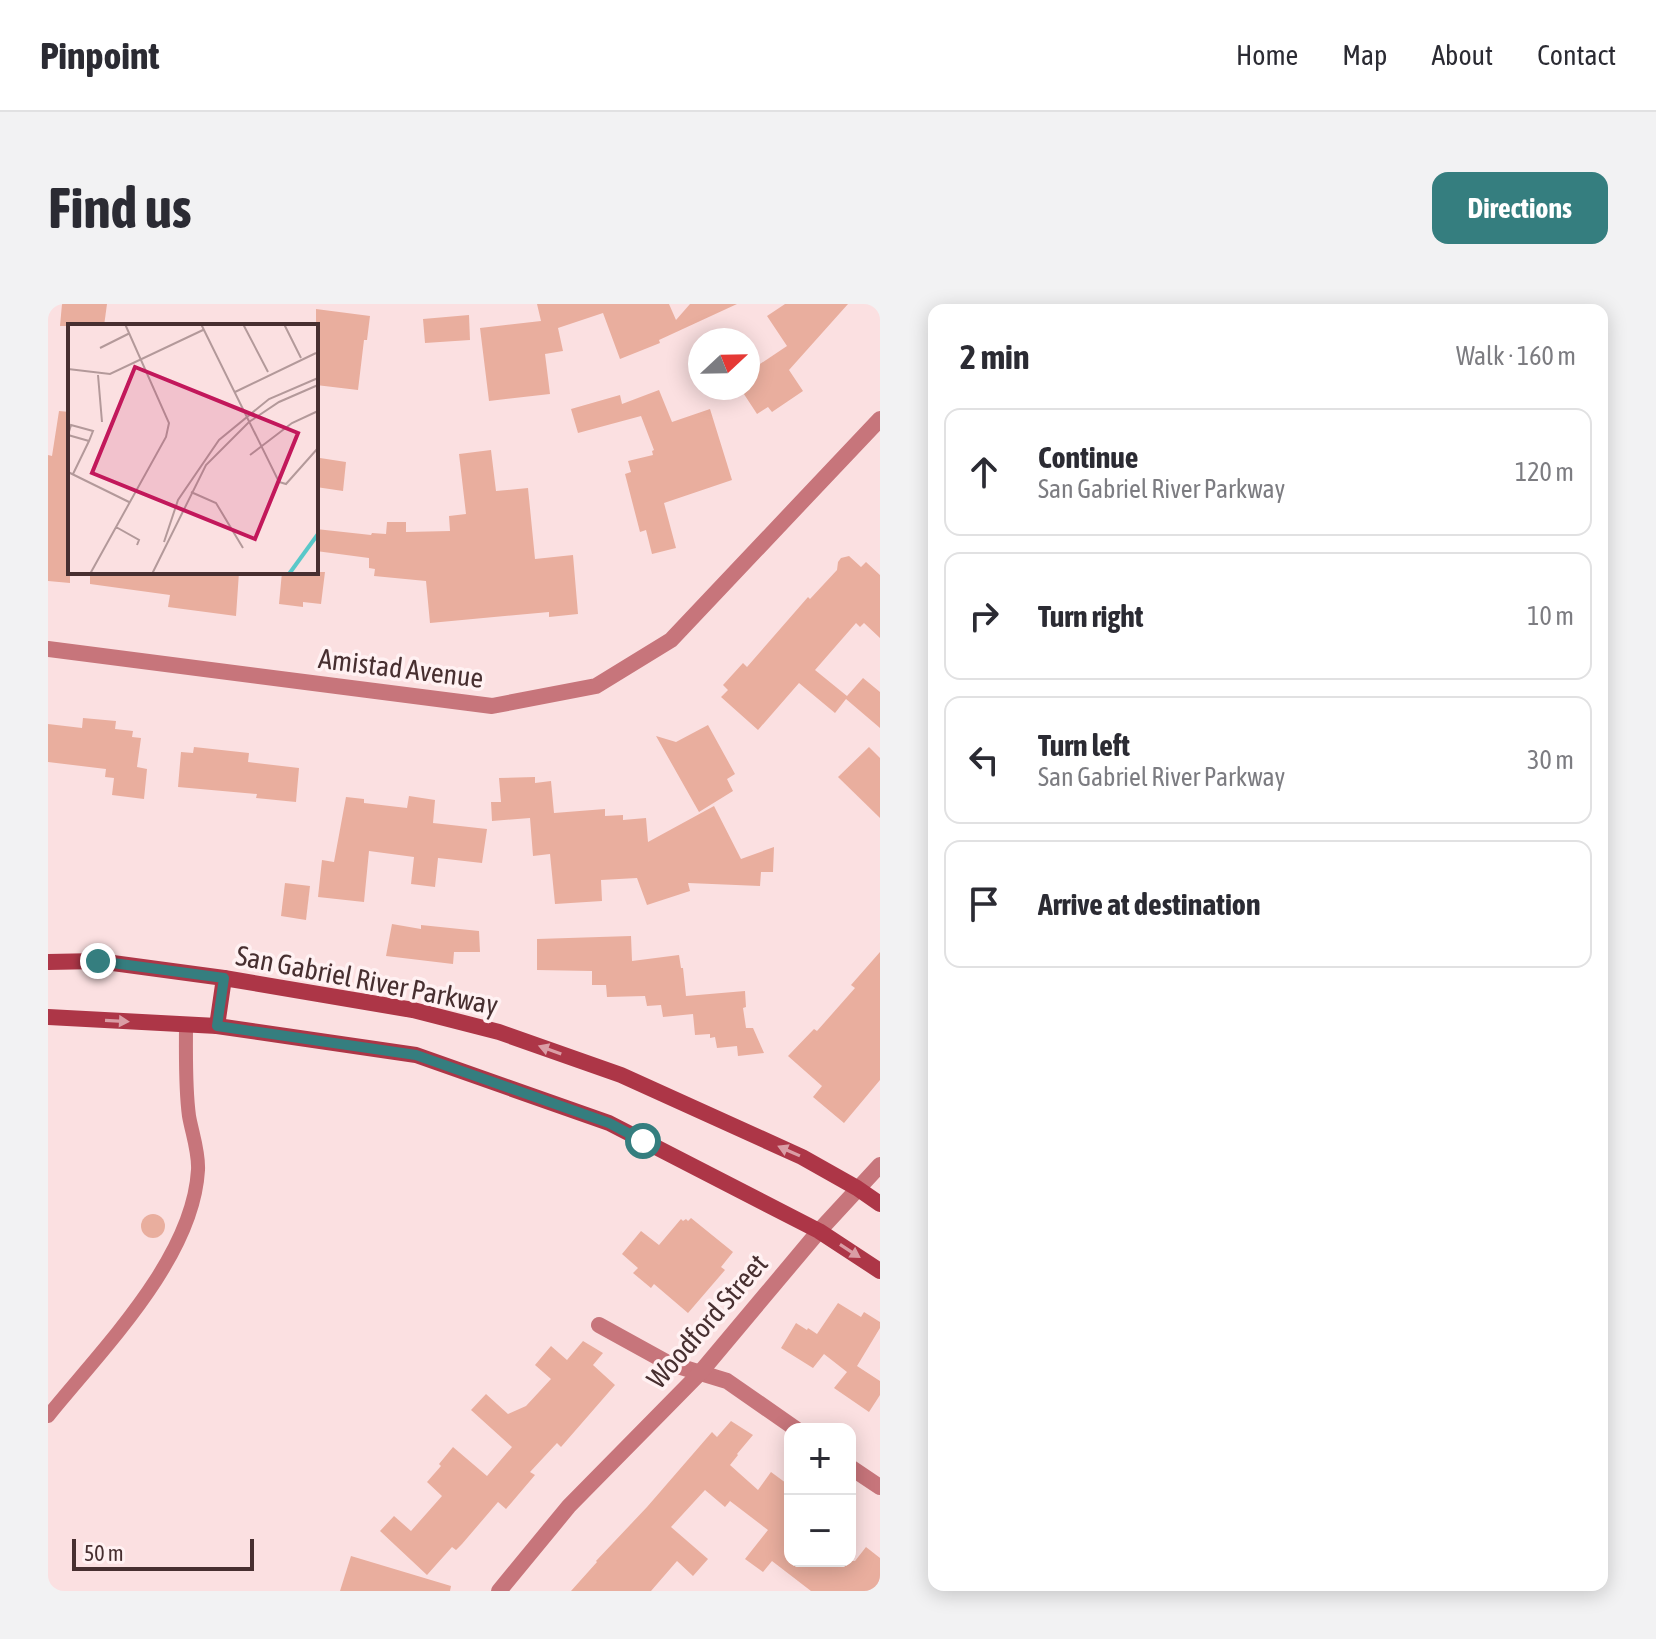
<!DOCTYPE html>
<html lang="en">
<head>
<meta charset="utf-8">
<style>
  :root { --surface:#fff; --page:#f2f2f3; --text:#2b2b33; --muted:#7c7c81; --line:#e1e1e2; --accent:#357e7f }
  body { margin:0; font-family:"Asap Condensed",sans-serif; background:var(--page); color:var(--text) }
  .controls { position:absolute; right:24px; bottom:24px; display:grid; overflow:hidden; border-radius:16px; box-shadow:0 4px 20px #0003 }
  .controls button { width:72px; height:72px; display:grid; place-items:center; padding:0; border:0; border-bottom:2px solid var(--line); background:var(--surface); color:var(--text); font:40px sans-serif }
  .compass { position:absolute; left:640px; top:24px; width:72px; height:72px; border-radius:50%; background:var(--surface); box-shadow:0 4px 20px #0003; rotate:68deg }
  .scale { position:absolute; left:24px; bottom:20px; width:182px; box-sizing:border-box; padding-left:8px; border:4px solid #472f30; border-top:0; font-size:22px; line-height:28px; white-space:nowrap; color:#472f30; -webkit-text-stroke:6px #fff1f2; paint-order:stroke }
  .stop { position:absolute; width:24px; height:24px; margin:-18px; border:6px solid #357e7f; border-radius:50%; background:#fff }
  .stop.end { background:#357e7f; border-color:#fff; box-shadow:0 2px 8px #0008 }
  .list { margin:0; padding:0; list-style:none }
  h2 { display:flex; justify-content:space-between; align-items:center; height:104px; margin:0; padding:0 32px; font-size:34px }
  h2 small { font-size:26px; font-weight:400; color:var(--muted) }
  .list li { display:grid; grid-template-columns:52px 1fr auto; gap:24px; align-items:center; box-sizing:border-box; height:128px; margin:0 16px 16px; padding:0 16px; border:2px solid var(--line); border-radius:16px }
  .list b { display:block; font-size:30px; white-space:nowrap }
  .list p { margin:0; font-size:26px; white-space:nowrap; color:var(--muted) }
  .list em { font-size:26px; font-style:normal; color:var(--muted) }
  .icon { flex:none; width:44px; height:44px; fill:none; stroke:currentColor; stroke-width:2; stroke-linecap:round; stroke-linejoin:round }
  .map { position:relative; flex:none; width:832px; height:1287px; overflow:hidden; border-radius:16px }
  header { display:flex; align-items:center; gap:48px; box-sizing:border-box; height:112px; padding:0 40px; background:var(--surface); border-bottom:2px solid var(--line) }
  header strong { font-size:38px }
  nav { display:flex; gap:44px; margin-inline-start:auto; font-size:28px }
  .intro { display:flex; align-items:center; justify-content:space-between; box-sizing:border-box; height:192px; padding:0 48px }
  h1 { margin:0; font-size:56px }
  .button { padding:20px 36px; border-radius:16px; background:var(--accent); color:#fff; font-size:28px; font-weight:700 }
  main { display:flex; gap:48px; padding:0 48px }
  aside { flex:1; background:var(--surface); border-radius:16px; box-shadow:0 4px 20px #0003 }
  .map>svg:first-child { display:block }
  .building { fill:#e9ae9e }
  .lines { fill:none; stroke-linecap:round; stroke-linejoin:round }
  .service { stroke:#c7757b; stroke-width:14 }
  .minor { stroke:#c7757b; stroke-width:16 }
  .secondary { stroke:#ad3647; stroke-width:16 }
  .oneway { fill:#da9da5 }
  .route { stroke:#357e7f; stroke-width:10 }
  .labels { text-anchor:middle; stroke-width:7; stroke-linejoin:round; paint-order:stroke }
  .street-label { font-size:28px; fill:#472f30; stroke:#fff1f2 }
  .inset-river { fill:none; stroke:#59c8c9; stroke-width:4 }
  .inset-road { fill:none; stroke:#b3999a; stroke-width:2 }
  .view { fill:#c2185b; fill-opacity:0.15; stroke:#c2185b; stroke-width:4 }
  .inset-edge { fill:none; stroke:#472f30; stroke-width:4 }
</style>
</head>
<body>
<header>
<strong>Pinpoint</strong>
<nav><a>Home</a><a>Map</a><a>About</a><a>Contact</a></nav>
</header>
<div class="intro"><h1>Find us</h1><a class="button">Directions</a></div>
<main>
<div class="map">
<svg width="832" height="1287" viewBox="0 0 832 1287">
  <rect width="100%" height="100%" fill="#fbe0e1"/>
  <g class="building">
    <polygon points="14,0 59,0 56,22 12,22"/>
    <polygon points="489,0 621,0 628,16 642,0 689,0 611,36 612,39 572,55 555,9 510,24 515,47 497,50 502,90 441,97 432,24 493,17"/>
    <polygon points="737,0 800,0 741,66 755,87 724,108 720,103 709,110 692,84 700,84 700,68 739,42 719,12"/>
    <polygon points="268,5 322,12 319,36 316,36 310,86 268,81"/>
    <polygon points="421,11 422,36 377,39 375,15"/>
    <polygon points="611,86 624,118 662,105 684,176 616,199 628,244 604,250 598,226 592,228 577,170 583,168 580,157 605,151 604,147 606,146 593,112 530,129 523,105 572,91 574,100"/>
    <polygon points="11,107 22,108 22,279 0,277 0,151 4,152"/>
    <polygon points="443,146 448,187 480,184 487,255 525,251 530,310 501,313 501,308 382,319 378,277 326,272 327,265 321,264 321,254 268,247 268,225 323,231 324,229 338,230 339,218 358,218 358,228 402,227 401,212 418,210 411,150"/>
    <polygon points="272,154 298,158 295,187 268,183"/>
    <polygon points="801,252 813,263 818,258 832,271 832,334 816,319 812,323 808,319 767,366 799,392 815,374 832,388 832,424 798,395 787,409 751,379 710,426 673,393 680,386 675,381 695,359 699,363 760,293 762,295 789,266 790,258 793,254"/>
    <polygon points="42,268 191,268 188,312 120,303 122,291 42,280"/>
    <polygon points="234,268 277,268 273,300 255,298 255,303 231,300"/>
    <polygon points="35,414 68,417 67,425 85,427 84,433 93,434 89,463 99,465 96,495 64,491 66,474 57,473 58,465 0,458 0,420 34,424"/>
    <polygon points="660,421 687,470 679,475 685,487 651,508 608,432 628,438"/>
    <polygon points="146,443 201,449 200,458 251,464 248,498 208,494 209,490 130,483 133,448 145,449"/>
    <polygon points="821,443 832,454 832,514 790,473"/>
    <polygon points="487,473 487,479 503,477 506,509 557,505 557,512 575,511 575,516 598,514 600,538 666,502 693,555 726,543 725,568 713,568 712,582 640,579 642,587 599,601 589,574 553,576 554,597 507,600 502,550 485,552 482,514 444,517 443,498 453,498 451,474"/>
    <polygon points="361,492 387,496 385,519 439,525 434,559 390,554 387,583 363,580 366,553 321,547 316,598 270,593 274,556 286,558 298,493 316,495 316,499 359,504"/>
    <polygon points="237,579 262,582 258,616 233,612"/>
    <polygon points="344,620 373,625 373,621 431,627 432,648 406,648 405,660 338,652"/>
    <polygon points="583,632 584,657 631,651 633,664 635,664 638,692 697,687 698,703 695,704 698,724 705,724 716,749 690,752 689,742 669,744 667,733 662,734 662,730 647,731 645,710 615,713 613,701 599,702 597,692 559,693 558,681 544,681 544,667 489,666 489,635"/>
    <polygon points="832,648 832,776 796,819 765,793 774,782 740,752 766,725 769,727 807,684 803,681"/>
    <circle cx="105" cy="922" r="12"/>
    <polygon points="643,914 685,948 673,963 677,966 640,1009 606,980 603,984 585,969 590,964 574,950 593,927 611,941 633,915 635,917 638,915 640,917"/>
    <polygon points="790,999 813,1013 816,1008 832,1018 832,1024 809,1062 832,1077 832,1091 821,1108 786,1084 799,1068 776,1050 765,1064 733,1044 748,1019 759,1026 760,1024 769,1030"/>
    <polygon points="535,1037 555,1049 545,1061 567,1081 513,1143 509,1139 482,1168 487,1171 458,1205 450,1198 414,1240 408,1246 404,1243 379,1271 332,1227 346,1212 363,1227 394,1192 379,1178 393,1162 391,1160 405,1143 439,1172 464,1143 423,1106 438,1090 460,1110 478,1102 503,1075 487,1061 503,1042 519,1056"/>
    <polygon points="683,1117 705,1131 689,1150 690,1151 682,1161 710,1186 723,1168 742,1182 742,1257 807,1257 818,1243 832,1254 832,1287 763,1287 724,1257 715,1268 697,1255 720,1226 682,1197 677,1203 657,1186 623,1223 660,1255 645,1272 629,1257 603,1287 523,1287 549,1258 548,1257 599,1203 664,1128 669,1133"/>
    <polygon points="303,1252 403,1282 402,1287 292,1287"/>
  </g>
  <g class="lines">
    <path class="service" d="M0,1112C54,1045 145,955 150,866C151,848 144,829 141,812C137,782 138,750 138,720"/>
    <g class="minor">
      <polyline points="0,345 444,402 548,382 623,336 832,115"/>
      <polyline points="551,1021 620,1059 679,1077 748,1125"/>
      <polyline points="802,1163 832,1183"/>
      <polyline points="451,1287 521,1202 651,1070 771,927 832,861"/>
    </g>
    <g class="secondary">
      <polyline points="0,658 50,657 176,674 365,706 451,728 573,771 754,853 809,884 832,900"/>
      <polyline points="0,713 169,722 368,751 561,819 771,927 832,967"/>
      <polyline points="169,722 176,674"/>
    </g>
  </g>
  <defs><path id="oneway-solid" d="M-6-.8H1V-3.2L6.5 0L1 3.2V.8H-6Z" transform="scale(2)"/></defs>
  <g class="oneway">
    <use href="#oneway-solid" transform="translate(69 717) rotate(3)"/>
    <use href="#oneway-solid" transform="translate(502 746) rotate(-160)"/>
    <use href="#oneway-solid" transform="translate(741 847) rotate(-156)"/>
    <use href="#oneway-solid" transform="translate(802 947) rotate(33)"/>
  </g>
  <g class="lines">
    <polyline class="route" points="50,657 176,674 169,722 368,751 561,819 595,837"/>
  </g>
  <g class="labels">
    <g class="street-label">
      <text transform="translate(353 364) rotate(7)" y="10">Amistad Avenue</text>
      <text transform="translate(319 676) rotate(11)" y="10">San Gabriel River Parkway</text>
      <text transform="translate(659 1017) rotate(-49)" y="10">Woodford Street</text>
    </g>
  </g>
  <g transform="translate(20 20)">
    <rect width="250" height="250" fill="#fbe0e1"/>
    <path class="inset-river" d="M221,250L250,210"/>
    <path class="inset-road" d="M133,0L211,158L218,160L250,124M175,0L200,48M216,0L233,34M32,24L62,9M0,45L42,50L135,6M30,51L34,98M167,68L248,29M182,131L224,99L250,87M0,148L61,178M5,150L21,117L25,107L3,101L0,111L21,117M123,168L148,179L175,224M48,203L71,216L69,221M96,218L110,176L151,116L201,75L250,54M22,250L98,113L101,99L57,0M84,250L138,141L181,98L211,78L250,61"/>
    <path class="view" d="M67,43L230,109L187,215L24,149Z"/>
    <rect width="250" height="250" class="inset-edge"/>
  </g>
</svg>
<div class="controls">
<button>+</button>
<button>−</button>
</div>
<svg class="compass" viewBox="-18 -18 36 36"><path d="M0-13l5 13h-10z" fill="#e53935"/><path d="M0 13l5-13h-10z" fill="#7c7c81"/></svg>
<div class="scale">50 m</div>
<div class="stop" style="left:595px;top:837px"></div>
<div class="stop end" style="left:50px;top:657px"></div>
</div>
<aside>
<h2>2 min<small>Walk · 160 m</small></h2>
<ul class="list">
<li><svg class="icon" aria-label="ahead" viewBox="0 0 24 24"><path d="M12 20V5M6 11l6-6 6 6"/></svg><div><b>Continue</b><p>San Gabriel River Parkway</p></div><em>120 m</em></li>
<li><svg class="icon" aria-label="right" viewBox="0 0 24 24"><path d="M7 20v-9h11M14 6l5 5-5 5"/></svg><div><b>Turn right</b></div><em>10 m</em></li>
<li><svg class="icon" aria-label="left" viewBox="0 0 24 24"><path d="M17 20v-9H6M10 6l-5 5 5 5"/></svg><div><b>Turn left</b><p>San Gabriel River Parkway</p></div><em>30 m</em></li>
<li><svg class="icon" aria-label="arrive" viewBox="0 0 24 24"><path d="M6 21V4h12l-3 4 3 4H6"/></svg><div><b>Arrive at destination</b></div></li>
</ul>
</aside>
</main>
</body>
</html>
